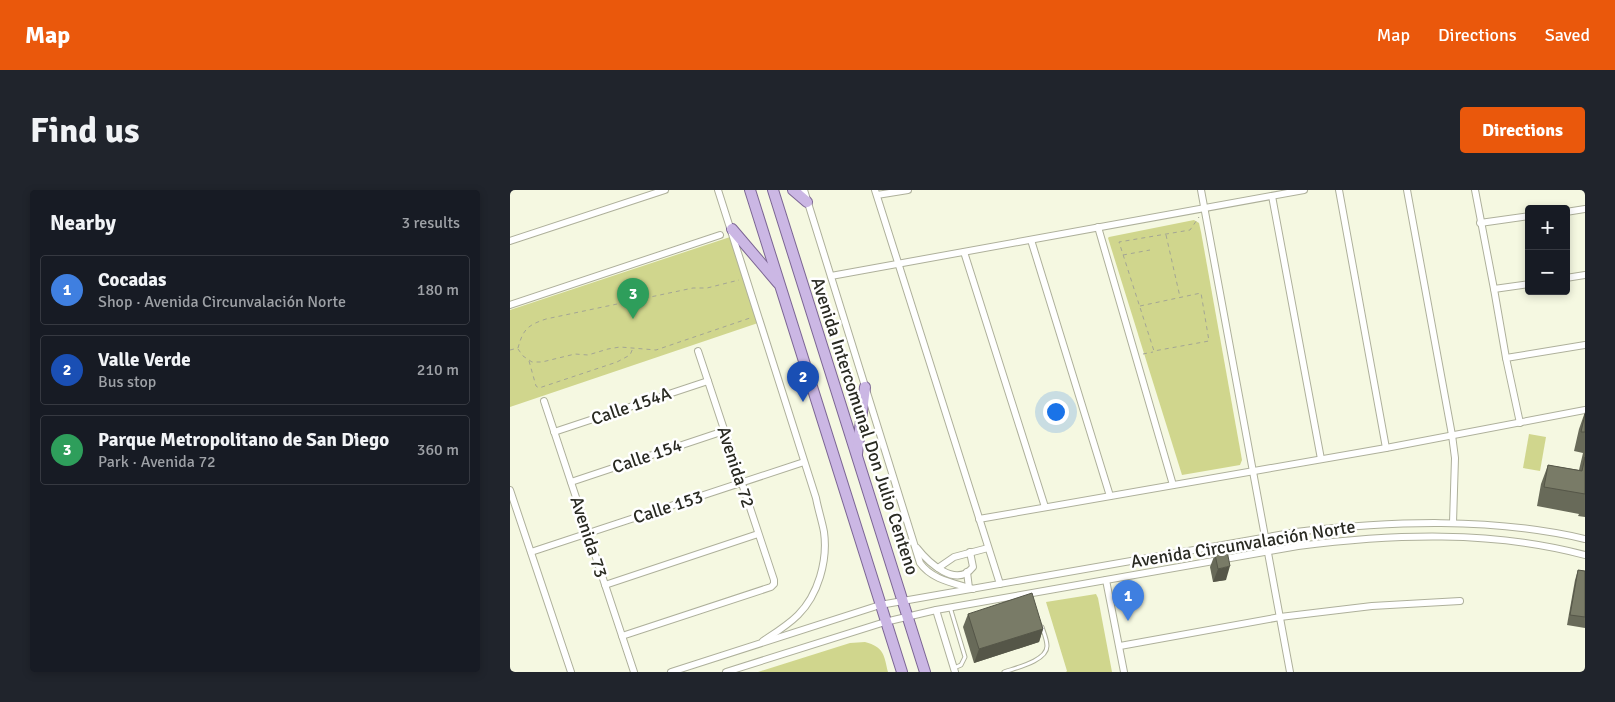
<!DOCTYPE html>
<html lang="en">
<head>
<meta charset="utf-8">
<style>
  :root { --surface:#171b24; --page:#20242c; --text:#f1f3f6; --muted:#9ea1a6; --line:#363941; --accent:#ea580c }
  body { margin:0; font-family:Signika,sans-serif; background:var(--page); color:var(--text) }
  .controls { position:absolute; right:15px; top:15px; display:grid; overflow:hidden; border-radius:5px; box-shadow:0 2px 8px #0003 }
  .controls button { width:45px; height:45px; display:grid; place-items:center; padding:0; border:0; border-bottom:1px solid var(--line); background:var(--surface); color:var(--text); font:25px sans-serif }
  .you { position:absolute; left:545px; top:221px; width:18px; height:18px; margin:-12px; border:4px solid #fff; border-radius:50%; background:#1a73e8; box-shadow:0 0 0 8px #1a73e833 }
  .badge { display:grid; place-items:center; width:32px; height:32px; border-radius:50%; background:var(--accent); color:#fff; font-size:16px; font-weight:700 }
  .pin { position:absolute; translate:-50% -41px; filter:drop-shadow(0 1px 2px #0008) }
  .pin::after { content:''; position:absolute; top:26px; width:18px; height:15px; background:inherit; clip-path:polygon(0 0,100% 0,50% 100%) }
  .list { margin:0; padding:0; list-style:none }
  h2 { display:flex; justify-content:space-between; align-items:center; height:65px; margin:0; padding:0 20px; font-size:21px }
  h2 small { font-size:16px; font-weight:400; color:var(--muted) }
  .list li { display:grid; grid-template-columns:32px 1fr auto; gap:15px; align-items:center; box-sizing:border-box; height:70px; margin:0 10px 10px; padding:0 10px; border:1px solid var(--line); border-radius:5px }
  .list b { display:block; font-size:19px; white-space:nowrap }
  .list p { margin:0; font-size:16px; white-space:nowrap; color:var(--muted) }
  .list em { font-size:16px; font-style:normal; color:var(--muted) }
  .map { position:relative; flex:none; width:1075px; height:482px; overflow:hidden; border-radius:5px }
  header { display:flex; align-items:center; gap:30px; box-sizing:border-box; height:70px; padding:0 25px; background:var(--accent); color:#fff }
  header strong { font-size:24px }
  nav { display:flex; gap:28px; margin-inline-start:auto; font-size:18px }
  .intro { display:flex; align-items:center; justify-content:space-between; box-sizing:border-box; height:120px; padding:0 30px }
  h1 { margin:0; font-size:35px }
  .button { padding:12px 22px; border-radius:5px; background:var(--accent); color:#fff; font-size:18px; font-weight:700 }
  main { display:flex; gap:30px; padding:0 30px }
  aside { flex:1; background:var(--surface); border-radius:5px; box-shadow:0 2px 8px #0003 }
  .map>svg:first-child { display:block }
  .green { fill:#d0d68d }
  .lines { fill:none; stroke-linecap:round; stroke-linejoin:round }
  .lane-casing { stroke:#aeb09b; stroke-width:5 }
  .street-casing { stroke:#aeb09b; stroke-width:8 }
  .primary-casing { stroke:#7c6694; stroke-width:12 }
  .path { stroke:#a3a594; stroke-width:1; stroke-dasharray:4 4; stroke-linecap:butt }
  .lane { stroke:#fff; stroke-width:3 }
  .street { stroke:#fff; stroke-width:6 }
  .primary { stroke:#cbb7e4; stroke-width:10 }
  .wall { fill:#686a59 }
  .shaded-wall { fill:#555648 }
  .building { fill:#797b67; stroke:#555648 }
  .labels { text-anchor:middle; stroke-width:5; stroke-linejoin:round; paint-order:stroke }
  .street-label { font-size:18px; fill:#292a22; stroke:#fff }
</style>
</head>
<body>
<header>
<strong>Map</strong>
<nav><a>Map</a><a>Directions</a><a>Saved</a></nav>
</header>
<div class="intro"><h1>Find us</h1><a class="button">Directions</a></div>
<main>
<aside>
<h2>Nearby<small>3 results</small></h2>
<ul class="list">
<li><span class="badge" style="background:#3f7fe0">1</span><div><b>Cocadas</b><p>Shop · Avenida Circunvalación Norte</p></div><em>180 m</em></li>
<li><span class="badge" style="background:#1a4fb4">2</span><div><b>Valle Verde</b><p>Bus stop</p></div><em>210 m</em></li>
<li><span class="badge" style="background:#2e9e5b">3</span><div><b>Parque Metropolitano de San Diego</b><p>Park · Avenida 72</p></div><em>360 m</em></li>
</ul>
</aside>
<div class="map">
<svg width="1075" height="482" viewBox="0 0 1075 482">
  <rect width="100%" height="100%" fill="#f5f8e1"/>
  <g class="green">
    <polygon points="684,30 689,33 691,42 732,270 730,275 672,285 598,48 599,47"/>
    <polygon points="220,47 248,133 0,217 0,120"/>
    <polygon points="1019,244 1036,247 1030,281 1013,278"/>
    <polygon points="586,404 588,408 602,482 556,482 557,481 536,412"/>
    <path d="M355,452C374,457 374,465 378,482H248L340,453Z"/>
  </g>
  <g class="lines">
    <defs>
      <g id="lane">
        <polyline points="440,417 455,467 451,475 444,478"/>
        <path d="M494,482C505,478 537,471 537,456C537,450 534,443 532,437"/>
      </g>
      <g id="street">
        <path d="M208,0L306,308C308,319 312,331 314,342C318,371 308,405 288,425C278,435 265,443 253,451"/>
        <path d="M294,0L410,373C422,390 444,393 463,399"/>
        <polyline points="365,0 490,394"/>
        <polyline points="691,0 780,482"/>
        <polyline points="829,0 876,258"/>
        <polyline points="897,0 942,245 945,268 943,333"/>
        <polyline points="965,0 984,99 996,168 1010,233"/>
        <polyline points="367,5 398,0"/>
        <polyline points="762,6 811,269"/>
        <polyline points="1056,22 1075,19"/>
        <polyline points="970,33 1019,26"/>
        <polyline points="588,37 663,295"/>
        <polyline points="521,50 600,306"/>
        <polyline points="0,51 155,0"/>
        <polyline points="454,62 535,317"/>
        <polyline points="321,86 794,0"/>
        <polyline points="1056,88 1075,85"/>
        <polyline points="984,99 1019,94"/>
        <polyline points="0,115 210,45"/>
        <polyline points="996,168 1075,155"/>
        <polyline points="34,211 124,482"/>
        <polyline points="44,242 198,191"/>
        <polyline points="61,292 214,241"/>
        <polyline points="0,300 61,482"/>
        <polyline points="469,329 876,258 1075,220"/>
        <path d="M407,358C418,372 446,399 463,377L460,362"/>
        <polyline points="21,362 294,272"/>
        <polyline points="428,378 444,367 478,358"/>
        <polyline points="457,382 459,398"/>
        <polyline points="596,390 614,482"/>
        <polyline points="95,395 248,344"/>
        <polyline points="426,420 445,482"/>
        <polyline points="112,446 261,397 264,394 264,390 188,161"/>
        <polyline points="610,456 770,427 862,416 950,411"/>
        <path d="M161,482L370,415L786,342C882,331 980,327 1075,349"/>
        <path d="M216,482L375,432L426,420L788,356C883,344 981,340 1075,365"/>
      </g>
      <g id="primary">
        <polyline points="240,0 392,482"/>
        <polyline points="263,0 415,482"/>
        <polyline points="283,0 297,12"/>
        <polyline points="222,39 268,93"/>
        <polyline points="347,264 355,197"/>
      </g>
    </defs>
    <use href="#lane" class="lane-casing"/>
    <use href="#street" class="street-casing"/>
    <use href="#primary" class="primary-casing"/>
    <g class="path">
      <polyline points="656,45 670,107"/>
      <polyline points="613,65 640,60"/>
      <polyline points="630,116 691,103 699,151 644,161 609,52 680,40 689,27"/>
      <polyline points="8,159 13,166 22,172 32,172 65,164 78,165 98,159 110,157 146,160 240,128"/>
      <path d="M0,160L8,158C13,139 18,135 36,129L183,98H197L229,90"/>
      <polyline points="633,164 643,162"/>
      <polyline points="19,171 26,196 29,198 107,172 120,165 123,158"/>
    </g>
    <use href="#lane" class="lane"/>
    <use href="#street" class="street"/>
    <use href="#primary" class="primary"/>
  </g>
  <g class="wall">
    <polygon points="1075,222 1075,327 1068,326 1069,324 1027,316 1031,294 1038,275 1069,280 1073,263 1064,261 1069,239"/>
    <polygon points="705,364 716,390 703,392 700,377"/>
    <polygon points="1068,380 1075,381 1075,438 1057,435 1065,390"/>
    <polygon points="458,424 533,439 529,452 464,473 453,437"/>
  </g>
  <g class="shaded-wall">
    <polygon points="720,376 716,390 703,392 708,379"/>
    <polygon points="533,439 529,452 464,473 469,459"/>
  </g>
  <g class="building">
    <polygon points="1075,224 1075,242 1071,242"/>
    <polygon points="1075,267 1075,304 1034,297 1038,275 1072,281"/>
    <polygon points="717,361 720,376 708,379 705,364"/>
    <polygon points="1068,380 1075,381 1075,427 1060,425"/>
    <polygon points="522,403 533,439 469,459 458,424"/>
  </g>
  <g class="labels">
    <g class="street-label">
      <text transform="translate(121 216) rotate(-19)" y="6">Calle 154A</text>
      <text transform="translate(355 236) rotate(72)" y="6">Avenida Intercomunal Don Julio Centeno</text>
      <text transform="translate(137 266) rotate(-19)" y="6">Calle 154</text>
      <text transform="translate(226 277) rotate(72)" y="6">Avenida 72</text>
      <text transform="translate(158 317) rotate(-18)" y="6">Calle 153</text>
      <text transform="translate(79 347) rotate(72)" y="6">Avenida 73</text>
      <text transform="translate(733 354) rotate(-9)" y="6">Avenida Circunvalación Norte</text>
    </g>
  </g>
</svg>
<div class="controls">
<button>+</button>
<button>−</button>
</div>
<div class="you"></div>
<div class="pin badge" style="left:618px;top:431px;background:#3f7fe0">1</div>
<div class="pin badge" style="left:293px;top:212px;background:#1a4fb4">2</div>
<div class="pin badge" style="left:123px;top:129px;background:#2e9e5b">3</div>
</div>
</main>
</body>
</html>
